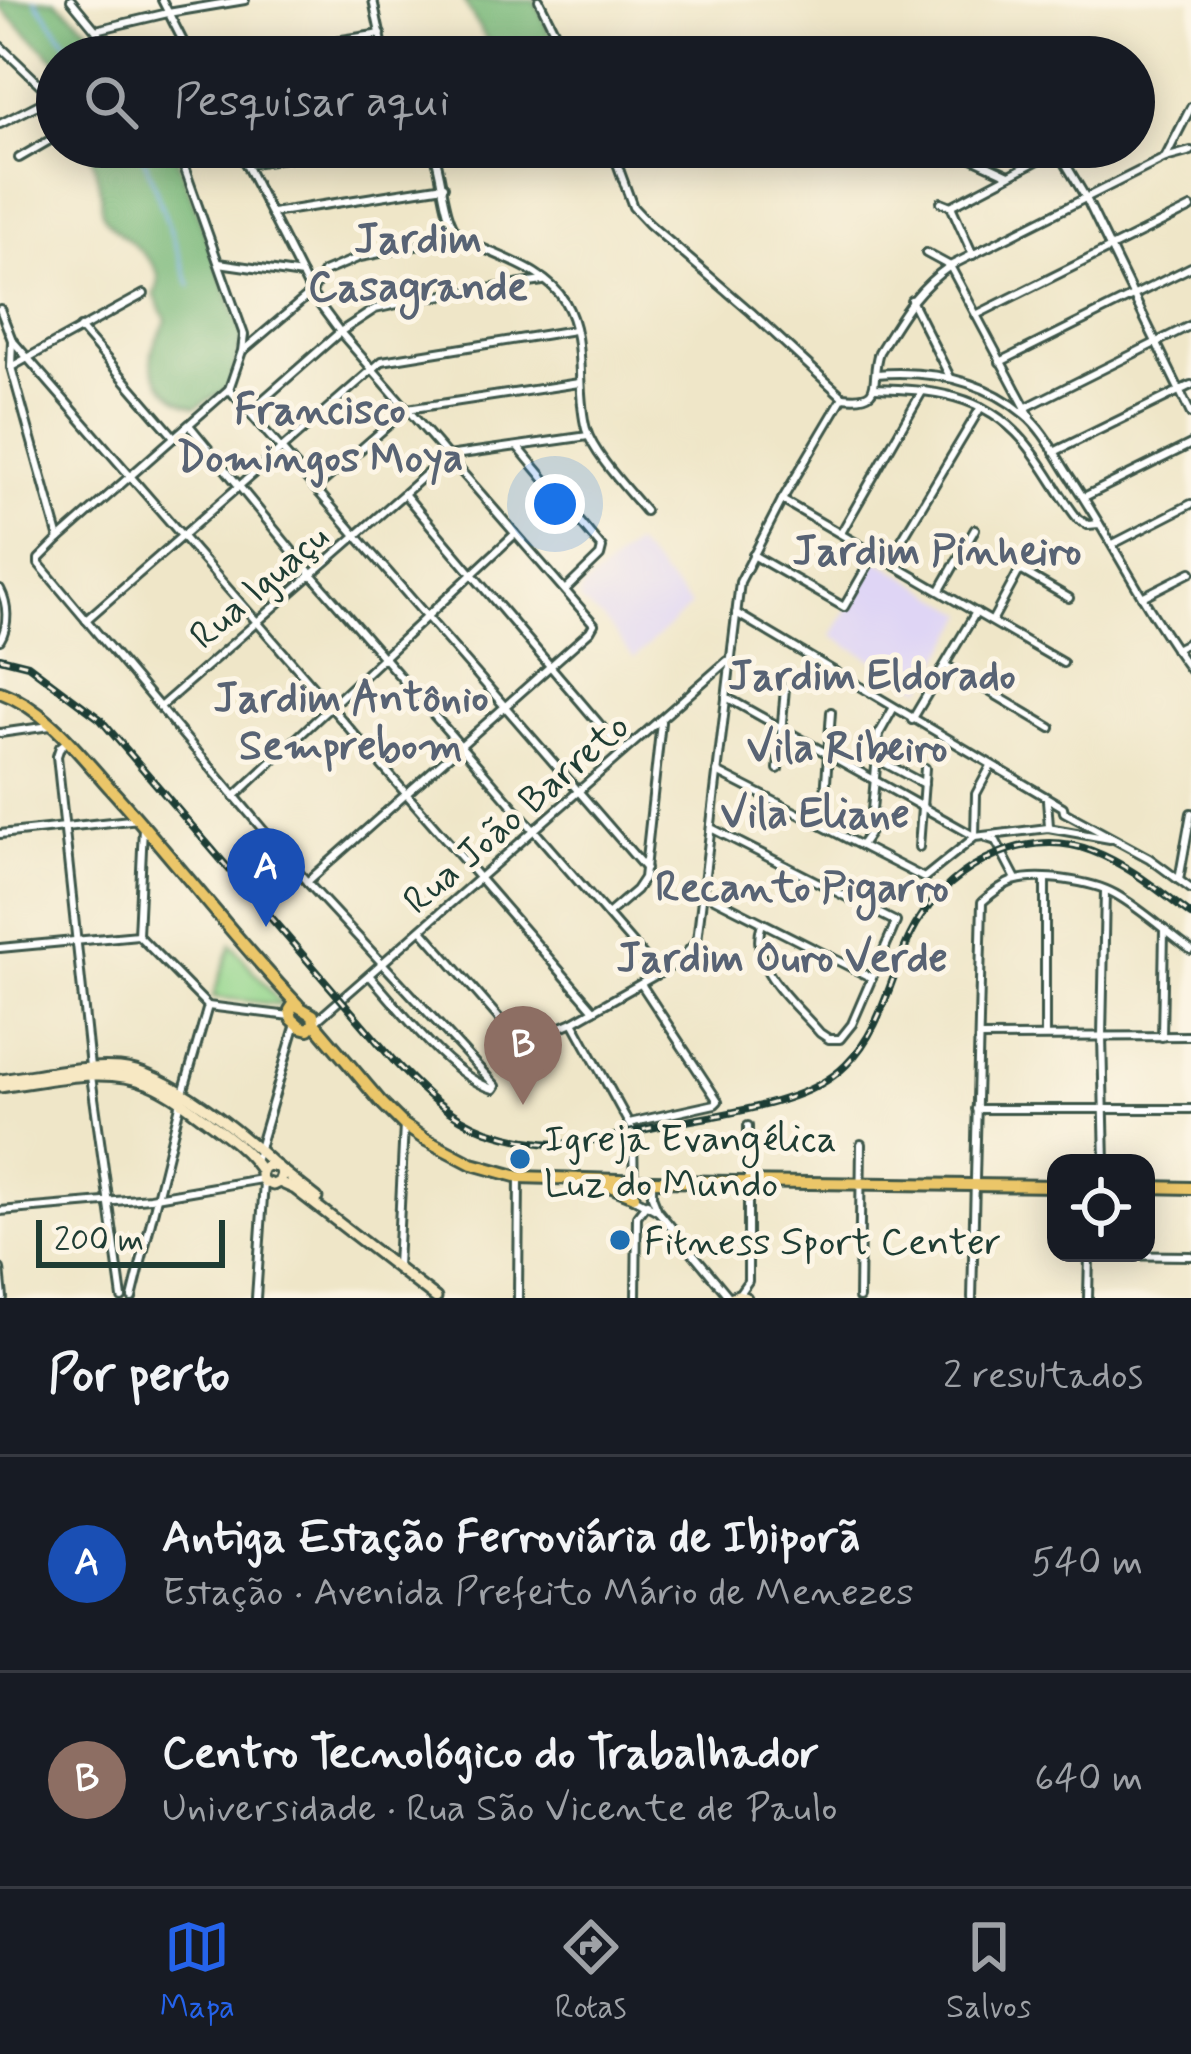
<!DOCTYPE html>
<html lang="pt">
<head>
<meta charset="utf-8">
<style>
  :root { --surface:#171b24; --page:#242831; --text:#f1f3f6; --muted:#9ea1a6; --line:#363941; --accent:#2563eb }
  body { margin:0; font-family:Mynerve,sans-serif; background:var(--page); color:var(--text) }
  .controls { position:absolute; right:36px; bottom:36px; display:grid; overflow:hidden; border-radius:24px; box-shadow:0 6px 30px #0003 }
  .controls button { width:108px; height:108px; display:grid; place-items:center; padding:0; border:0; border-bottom:3px solid var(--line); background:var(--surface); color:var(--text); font:60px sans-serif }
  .scale { position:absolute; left:36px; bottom:30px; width:189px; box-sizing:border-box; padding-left:12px; border:6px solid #1f3d34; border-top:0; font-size:33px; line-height:42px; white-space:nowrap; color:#1f3d34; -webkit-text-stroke:9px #fcf5e5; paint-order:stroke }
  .you { position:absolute; left:555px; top:504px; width:42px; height:42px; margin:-30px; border:9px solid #fff; border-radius:50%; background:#1a73e8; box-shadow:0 0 0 18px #1a73e833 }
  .badge { display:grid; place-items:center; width:78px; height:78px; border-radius:50%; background:var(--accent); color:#fff; font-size:39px; font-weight:700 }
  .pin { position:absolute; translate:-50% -99px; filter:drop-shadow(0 3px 6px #0008) }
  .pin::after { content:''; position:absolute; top:63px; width:42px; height:36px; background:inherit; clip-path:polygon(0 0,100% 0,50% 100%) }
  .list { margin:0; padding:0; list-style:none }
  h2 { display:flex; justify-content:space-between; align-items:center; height:156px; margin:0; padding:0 48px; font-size:51px }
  h2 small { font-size:39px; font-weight:400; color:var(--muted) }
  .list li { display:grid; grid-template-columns:78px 1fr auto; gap:36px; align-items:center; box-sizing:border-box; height:216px; padding:0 48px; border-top:3px solid var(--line) }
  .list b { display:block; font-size:45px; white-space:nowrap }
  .list p { margin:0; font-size:39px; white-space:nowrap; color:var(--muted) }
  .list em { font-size:39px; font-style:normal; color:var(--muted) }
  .icon { flex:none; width:66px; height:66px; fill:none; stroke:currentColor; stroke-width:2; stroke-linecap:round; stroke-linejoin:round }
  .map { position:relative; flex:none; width:1191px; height:1298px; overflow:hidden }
  .search { position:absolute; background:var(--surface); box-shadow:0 6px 30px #0003; left:36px; right:36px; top:36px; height:132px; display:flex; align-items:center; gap:30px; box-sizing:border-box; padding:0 42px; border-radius:66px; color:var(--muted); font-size:45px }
  .sheet { height:588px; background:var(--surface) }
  nav { display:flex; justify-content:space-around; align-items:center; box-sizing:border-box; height:168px; border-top:3px solid var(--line); background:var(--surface); font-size:33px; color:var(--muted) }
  nav a { display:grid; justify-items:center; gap:6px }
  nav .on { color:var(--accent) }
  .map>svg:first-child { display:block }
  .built { fill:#dfd5f5 }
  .green { fill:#94d68d; stroke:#5a8a60; stroke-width:3 }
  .forest { fill:#77b778; stroke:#4b7a56; stroke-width:3 }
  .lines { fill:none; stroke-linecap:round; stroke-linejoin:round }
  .stream { stroke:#7eb1eb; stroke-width:3 }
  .street-casing { stroke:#3e564a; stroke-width:12 }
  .secondary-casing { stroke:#3e564a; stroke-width:15 }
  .primary-casing { stroke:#3e564a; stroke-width:16 }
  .street { stroke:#fff; stroke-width:6 }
  .secondary { stroke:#f7e8c3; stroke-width:9 }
  .primary { stroke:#ebc669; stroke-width:10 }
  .rail-casing { stroke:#1f3d34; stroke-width:8 }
  .rail { stroke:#fcf5e5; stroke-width:3; stroke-dasharray:9; stroke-linecap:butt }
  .poi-dot { fill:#1f6fb2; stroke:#fcf5e5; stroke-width:4.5 }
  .labels { text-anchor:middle; stroke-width:10; stroke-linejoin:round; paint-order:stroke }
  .street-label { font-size:39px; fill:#1f3d34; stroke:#fcf5e5 }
  .poi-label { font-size:39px; fill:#1f3d34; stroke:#fcf5e5; text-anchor:start }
  .neighbourhood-label { font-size:42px; font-weight:bold; fill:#586374; stroke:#fcf5e5 }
</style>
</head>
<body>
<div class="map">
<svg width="1191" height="1298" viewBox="0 0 1191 1298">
  <rect width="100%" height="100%" fill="#fcf5e5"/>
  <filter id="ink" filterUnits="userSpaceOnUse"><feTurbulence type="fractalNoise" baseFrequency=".00833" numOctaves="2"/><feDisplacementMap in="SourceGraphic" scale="24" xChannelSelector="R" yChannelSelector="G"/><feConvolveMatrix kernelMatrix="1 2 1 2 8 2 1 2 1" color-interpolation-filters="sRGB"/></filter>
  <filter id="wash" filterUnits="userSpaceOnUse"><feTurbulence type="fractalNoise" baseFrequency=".004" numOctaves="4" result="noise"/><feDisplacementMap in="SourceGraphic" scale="48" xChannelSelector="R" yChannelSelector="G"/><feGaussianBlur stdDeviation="2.7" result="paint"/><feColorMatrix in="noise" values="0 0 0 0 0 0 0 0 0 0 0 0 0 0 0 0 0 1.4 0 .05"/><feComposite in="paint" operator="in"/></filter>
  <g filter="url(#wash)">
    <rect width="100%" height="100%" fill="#efe6c8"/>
    <g class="built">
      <polygon points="634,544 691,606 634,658 603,619 582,603 579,597 582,590"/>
      <polygon points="876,559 967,614 923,689 832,636"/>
    </g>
    <polygon class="green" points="231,944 282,1005 213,997"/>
    <g class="forest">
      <polygon points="0,0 55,0 92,31 113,57 57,57 57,62 0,7"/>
      <polygon points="463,0 535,0 560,57 497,57"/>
      <path d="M88,147H173L243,335L229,388L196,407C172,402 146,375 153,348C156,337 163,331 166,320L154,294C176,261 112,237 102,212C100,206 102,199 101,193C98,178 94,161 88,147Z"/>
    </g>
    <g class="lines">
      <g class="stream">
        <polyline points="35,0 77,57"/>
        <polyline points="136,147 146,163 190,286"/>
      </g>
    </g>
  </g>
  <g filter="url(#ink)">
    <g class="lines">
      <defs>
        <g id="street">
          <polyline points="71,0 118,57"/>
          <polyline points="162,0 191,57"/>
          <polyline points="373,0 385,57"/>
          <polyline points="539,0 567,57"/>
          <polyline points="96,30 168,13 245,0"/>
          <polyline points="0,46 53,97 57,106"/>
          <polyline points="230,57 381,34"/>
          <polyline points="0,124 53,97"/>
          <polyline points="177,147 244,335 242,351 229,389 59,539 39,559 39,564 307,882 496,1086 494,1089"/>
          <polyline points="237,147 311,293 340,332 594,624 590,631 307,882"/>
          <path d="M432,147C443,172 442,215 458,234C464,241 474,244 482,248C511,261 549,274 565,302C587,339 575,389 586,429C594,455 627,489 645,511"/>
          <polyline points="611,147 633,207 649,224 751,312 843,397"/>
          <polyline points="955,150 1009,175"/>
          <polyline points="19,158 57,136"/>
          <polyline points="1165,158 1191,107"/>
          <polyline points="247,164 352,147"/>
          <polyline points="941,202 951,206 973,255"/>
          <polyline points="951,206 1050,154 1057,153 1061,156 1086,198 1191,414"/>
          <polyline points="272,213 444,186"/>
          <polyline points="926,253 950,266 1030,416"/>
          <polyline points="219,263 302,275"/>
          <polyline points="911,300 950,377"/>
          <polyline points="0,309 12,340 11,367 59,539"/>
          <polyline points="976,315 1191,208"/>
          <polyline points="80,328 175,438"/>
          <polyline points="12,340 594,1010"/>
          <polyline points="245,349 311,293 324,272 360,257 460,237"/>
          <polyline points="1000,362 1191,267"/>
          <polyline points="11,367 144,294"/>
          <path d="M876,374C929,370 982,379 1024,414C1043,429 1055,454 1068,474C1111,538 1145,609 1191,671"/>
          <path d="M874,388C932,390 982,393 1023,440C1044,464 1058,494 1078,519L1088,525L1099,524"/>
          <polyline points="229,389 646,869"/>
          <path d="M843,397C887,402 869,380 879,352C901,317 915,290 950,266L1165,158L1191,151"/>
          <polyline points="1025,408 1191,325"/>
          <polyline points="249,412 340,332 375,309 424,298 543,281"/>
          <polyline points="189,425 311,574 659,974"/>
          <polyline points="518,447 602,548 600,556 565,590"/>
          <polyline points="1054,452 1191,385"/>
          <polyline points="316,488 407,409 579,383"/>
          <polyline points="405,495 623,752"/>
          <polyline points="1084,497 1191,444"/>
          <polyline points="782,500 1063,663"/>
          <polyline points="841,533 923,390"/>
          <polyline points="1113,544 1191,504"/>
          <polyline points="753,555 844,607 875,553"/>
          <polyline points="889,561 981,407"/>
          <path d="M0,589C8,604 9,625 0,640"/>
          <polyline points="940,590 975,529"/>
          <polyline points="1142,597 1191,572"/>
          <polyline points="736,613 1063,807 1064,812 1149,858 1191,889"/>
          <polyline points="86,620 382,361 574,330"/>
          <polyline points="992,621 1018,573 1022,571 1069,598"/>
          <polyline points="1175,649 1191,641"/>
          <polyline points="945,665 1051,728"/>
          <polyline points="726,697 974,836"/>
          <polyline points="161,706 447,456 588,436"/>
          <polyline points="912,720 976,612"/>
          <polyline points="0,733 50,726"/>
          <polyline points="68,741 60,747 57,756 91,1076 122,1298"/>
          <polyline points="877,759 924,784"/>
          <polyline points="778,769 785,688"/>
          <polyline points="717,772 924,878 975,837 1048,828 1110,839"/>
          <polyline points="825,796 831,712"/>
          <polyline points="234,797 515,534"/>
          <polyline points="1047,800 1049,826"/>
          <polyline points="143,827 138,935 208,1006 290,1016"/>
          <path d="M711,828L896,922L852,1024L840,1039H829L820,1033C793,1001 747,968 762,923"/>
          <polyline points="0,834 139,819"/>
          <polyline points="975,836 976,794 991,766"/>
          <polyline points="987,838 996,841 1016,879"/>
          <polyline points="861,845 870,832 879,734 893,709"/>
          <polyline points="919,847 925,768"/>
          <polyline points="1179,880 1191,813"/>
          <polyline points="704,893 872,978"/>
          <polyline points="608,914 636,890 644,878 661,722"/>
          <polyline points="422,930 517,1039 526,1042 573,1022 677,963 697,941 740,582 782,500 843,397"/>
          <polyline points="0,948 138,935"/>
          <path d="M369,975C401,1010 449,1075 493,1089"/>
          <polyline points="315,1022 727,661"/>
          <polyline points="573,1022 633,1131 634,1198 658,1211"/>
          <polyline points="1045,1035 1045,879"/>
          <polyline points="979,1037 1191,1036"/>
          <polyline points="1162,1037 1164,930"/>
          <polyline points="976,1109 1191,1109"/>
          <polyline points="629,1123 715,1104 718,1101 641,984"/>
          <polyline points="255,1162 296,1023"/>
          <polyline points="1105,1163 1102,1036 1105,891"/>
          <polyline points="652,1181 652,1196 658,1211 730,1298"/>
          <polyline points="0,1211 150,1198 261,1179"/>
          <polyline points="1089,1255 1191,1256"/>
          <polyline points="397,1266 404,1125"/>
          <polyline points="0,1269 3,1298"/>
          <polyline points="738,1295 748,1281 748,1126"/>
          <polyline points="132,1298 183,1093 208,1006"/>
          <polyline points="256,1298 264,1182"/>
          <polyline points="518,1298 519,1177"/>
          <polyline points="636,1298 637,1216 647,1203"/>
          <polyline points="859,1298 861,1144"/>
          <path d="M972,1298L982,902C991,894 1002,885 1013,881C1038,873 1092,881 1115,894C1142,909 1166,932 1191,950"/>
          <polyline points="1088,1298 1089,1254"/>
        </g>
        <g id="secondary">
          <path d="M0,1080C39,1075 81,1065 120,1068C168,1072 241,1133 276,1166"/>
          <path d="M0,1087C48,1081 104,1065 150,1084C170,1092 188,1107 206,1120C225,1134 249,1151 261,1171"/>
          <polyline points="280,1169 317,1198"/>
          <path d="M279,1182L282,1174L278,1167L268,1165C260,1168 259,1175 264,1182L273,1185L279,1182L295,1189L436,1298"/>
          <polyline points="730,1298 738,1295 746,1298"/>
        </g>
        <g id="primary">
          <path d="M0,692C46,709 78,752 110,788C174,858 232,936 298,1005"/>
          <polygon points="294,1004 313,1015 314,1023 309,1029 301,1027 292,1019 290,1010"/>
          <polyline points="314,1023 380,1101 404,1125 426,1140 472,1164 519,1177 652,1181 1056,1186"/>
          <polyline points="605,1184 634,1196"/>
          <polyline points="1146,1187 1191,1188"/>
        </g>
      </defs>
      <use href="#street" class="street-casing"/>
      <use href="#secondary" class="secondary-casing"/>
      <use href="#primary" class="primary-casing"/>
      <use href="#street" class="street"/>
      <use href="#secondary" class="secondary"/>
      <use href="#primary" class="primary"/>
      <defs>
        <path id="rail" d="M0,658L28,665L100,719L393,1060C420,1089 448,1117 487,1131C508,1138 536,1144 558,1144C592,1143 633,1131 666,1125C705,1117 745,1112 782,1100C805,1093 829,1082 846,1065C882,1029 889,981 910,936C940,873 1022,823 1092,851C1129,865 1159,891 1191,915"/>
      </defs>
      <use href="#rail" class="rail-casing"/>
      <use href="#rail" class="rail"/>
    </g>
  </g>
  <g class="poi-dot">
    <circle cx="520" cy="1159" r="12"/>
    <circle cx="620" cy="1240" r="12"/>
  </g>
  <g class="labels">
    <g class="street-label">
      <text transform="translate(258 585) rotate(-41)" y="14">Rua Iguaçu</text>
      <text transform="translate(515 812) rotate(-41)" y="14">Rua João Barreto</text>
    </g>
    <g class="poi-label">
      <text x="544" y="1151">Igreja Evangélica<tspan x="544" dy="45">Luz do Mundo</tspan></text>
      <text x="644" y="1254">Fitness Sport Center</text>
    </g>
    <g class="neighbourhood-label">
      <text x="418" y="252">Jardim<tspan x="418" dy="48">Casagrande</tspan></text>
      <text x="320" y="423">Francisco<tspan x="320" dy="48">Domingos Moya</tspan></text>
      <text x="937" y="564">Jardim Pinheiro</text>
      <text x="872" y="689">Jardim Eldorado</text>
      <text x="351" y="711">Jardim Antônio<tspan x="351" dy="48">Semprebom</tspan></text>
      <text x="847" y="761">Vila Ribeiro</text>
      <text x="815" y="827">Vila Eliane</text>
      <text x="802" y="901">Recanto Pigarro</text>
      <text x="782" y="971">Jardim Ouro Verde</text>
    </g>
  </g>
</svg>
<div class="controls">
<button><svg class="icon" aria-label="locate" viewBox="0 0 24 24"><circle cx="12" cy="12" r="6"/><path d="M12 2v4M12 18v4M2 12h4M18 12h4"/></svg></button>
</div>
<div class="scale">200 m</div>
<div class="you"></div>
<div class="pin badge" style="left:266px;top:927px;background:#1a4fb4">A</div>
<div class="pin badge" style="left:523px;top:1105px;background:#8d6e63">B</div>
<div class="search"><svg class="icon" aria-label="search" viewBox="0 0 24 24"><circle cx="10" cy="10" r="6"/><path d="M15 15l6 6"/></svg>Pesquisar aqui</div>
</div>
<section class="sheet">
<h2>Por perto<small>2 resultados</small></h2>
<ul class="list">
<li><span class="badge" style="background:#1a4fb4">A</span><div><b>Antiga Estação Ferroviária de Ibiporã</b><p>Estação · Avenida Prefeito Mário de Menezes</p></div><em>540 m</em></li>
<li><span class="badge" style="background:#8d6e63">B</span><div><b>Centro Tecnológico do Trabalhador</b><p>Universidade · Rua São Vicente de Paulo</p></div><em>640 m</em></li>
</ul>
</section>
<nav>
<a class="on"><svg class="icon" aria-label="map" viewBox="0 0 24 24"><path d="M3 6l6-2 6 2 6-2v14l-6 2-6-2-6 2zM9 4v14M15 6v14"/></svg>Mapa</a>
<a><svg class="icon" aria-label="directions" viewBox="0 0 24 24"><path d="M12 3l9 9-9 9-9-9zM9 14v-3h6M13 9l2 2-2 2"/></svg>Rotas</a>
<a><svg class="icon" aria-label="saved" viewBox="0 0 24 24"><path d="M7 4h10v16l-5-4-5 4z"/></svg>Salvos</a>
</nav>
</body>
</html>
